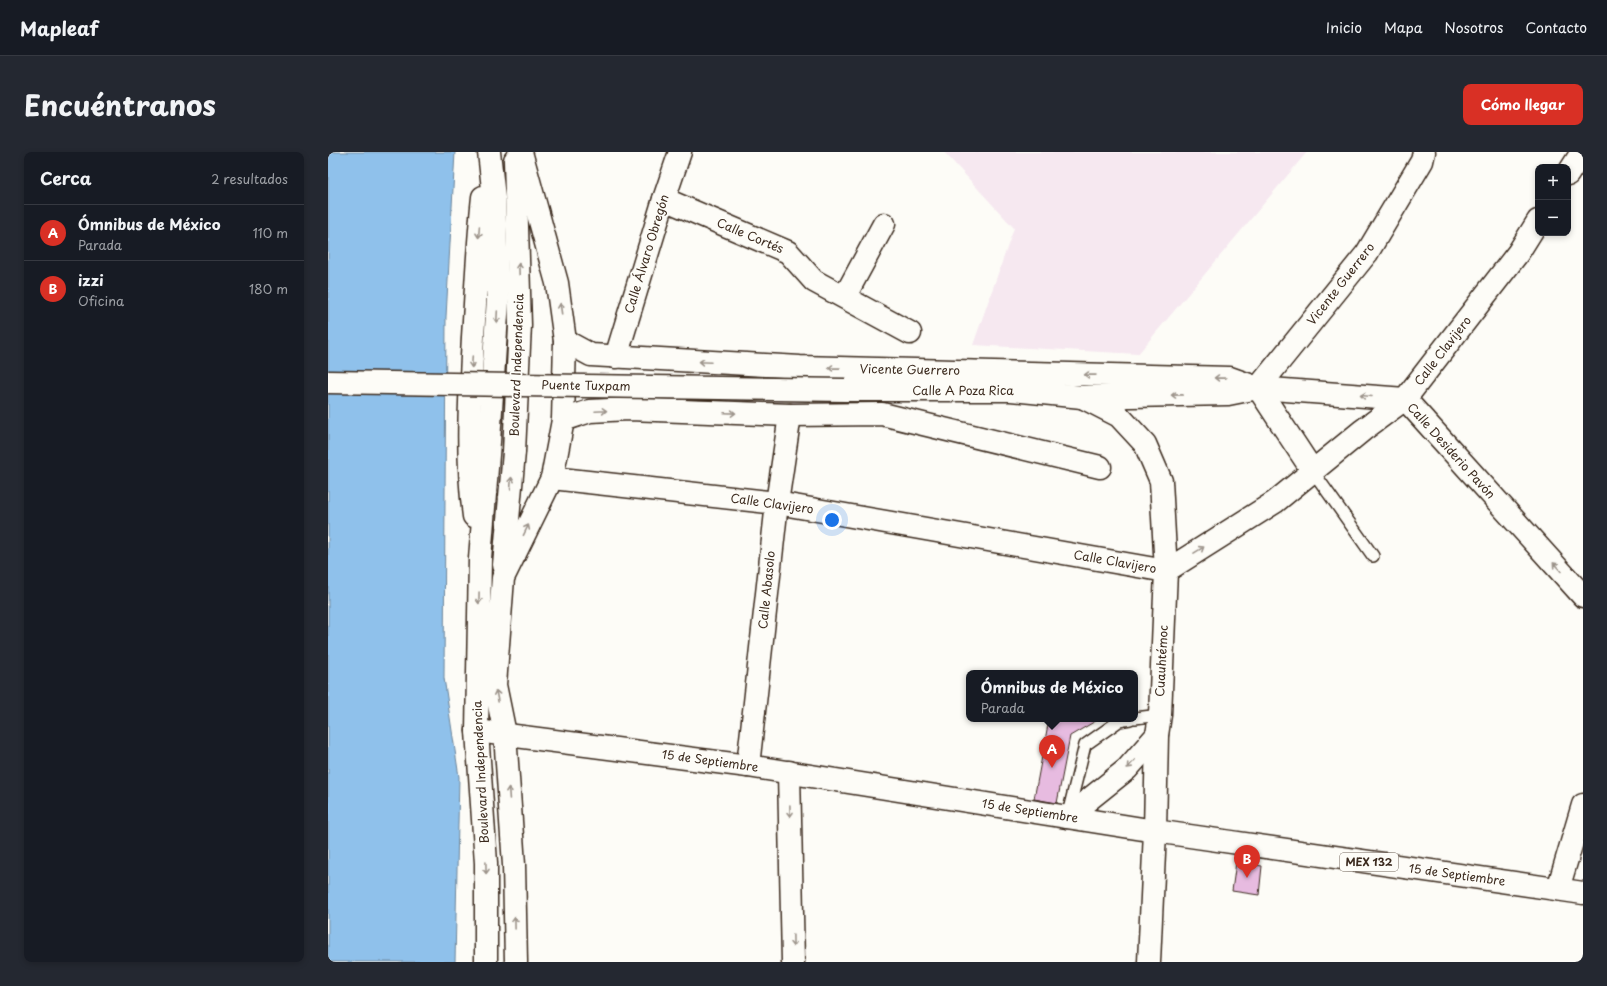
<!DOCTYPE html>
<html lang="es">
<head>
<meta charset="utf-8">
<style>
  :root { --surface:#171b24; --page:#242831; --text:#f1f3f6; --muted:#9ea1a6; --line:#363941; --accent:#d93025 }
  body { margin:0; font-family:"Playpen Sans",sans-serif; background:var(--page); color:var(--text) }
  .controls { position:absolute; right:12px; top:12px; display:grid; overflow:hidden; border-radius:8px; box-shadow:0 2px 6px #0003 }
  .controls button { width:36px; height:36px; display:grid; place-items:center; padding:0; border:0; border-bottom:1px solid var(--line); background:var(--surface); color:var(--text); font:20px sans-serif }
  .you { position:absolute; left:504px; top:368px; width:14px; height:14px; margin:-10px; border:3px solid #fff; border-radius:50%; background:#1a73e8; box-shadow:0 0 0 6px #1a73e833 }
  .badge { display:grid; place-items:center; width:26px; height:26px; border-radius:50%; background:var(--accent); color:#fff; font-size:13px; font-weight:700 }
  .pin { position:absolute; translate:-50% -33px; filter:drop-shadow(0 1px 2px #0008) }
  .pin::after { content:''; position:absolute; top:21px; width:14px; height:12px; background:inherit; clip-path:polygon(0 0,100% 0,50% 100%) }
  .popup { position:absolute; left:638px; top:518px; width:172px; height:52px; box-sizing:border-box; display:grid; place-content:center; border-radius:8px; background:var(--surface); filter:drop-shadow(0 1px 3px #0005); font-size:13px; white-space:nowrap; color:var(--muted) }
  .popup b { font-size:15px; color:var(--text) }
  .popup::after { content:''; position:absolute; left:50%; top:100%; margin-left:-8px; border:8px solid transparent; border-top-color:var(--surface) }
  .list { margin:0; padding:0; list-style:none }
  h2 { display:flex; justify-content:space-between; align-items:center; height:52px; margin:0; padding:0 16px; font-size:17px }
  h2 small { font-size:13px; font-weight:400; color:var(--muted) }
  .list li { display:grid; grid-template-columns:26px 1fr auto; gap:12px; align-items:center; box-sizing:border-box; height:56px; padding:0 16px; border-top:1px solid var(--line) }
  .list b { display:block; font-size:15px; white-space:nowrap }
  .list p { margin:0; font-size:13px; white-space:nowrap; color:var(--muted) }
  .list em { font-size:13px; font-style:normal; color:var(--muted) }
  .map { position:relative; flex:none; width:1255px; height:810px; overflow:hidden; border-radius:8px }
  header { display:flex; align-items:center; gap:24px; box-sizing:border-box; height:56px; padding:0 20px; background:var(--surface); border-bottom:1px solid var(--line) }
  header strong { font-size:19px }
  nav { display:flex; gap:22px; margin-inline-start:auto; font-size:14px }
  .intro { display:flex; align-items:center; justify-content:space-between; box-sizing:border-box; height:96px; padding:0 24px }
  h1 { margin:0; font-size:28px }
  .button { padding:10px 18px; border-radius:8px; background:var(--accent); color:#fff; font-size:14px; font-weight:700 }
  main { display:flex; gap:24px; padding:0 24px }
  aside { flex:1; background:var(--surface); border-radius:8px; box-shadow:0 2px 6px #0003 }
  .map>svg:first-child { display:block }
  .built { fill:#f6e8f0 }
  .water { fill:#8fc1eb; stroke:#6d8599 }
  .building { fill:#e7bbe0; stroke:#3b2a1e }
  .lines { fill:none; stroke-linecap:round; stroke-linejoin:round }
  .lane-casing { stroke:#3b2a1e; stroke-width:14 }
  .street-casing { stroke:#3b2a1e; stroke-width:25 }
  .secondary-casing { stroke:#3b2a1e; stroke-width:25 }
  .primary-casing { stroke:#3b2a1e; stroke-width:25 }
  .highway-casing { stroke:#3b2a1e; stroke-width:25 }
  .lane { stroke:#fdfcf7; stroke-width:11 }
  .street { stroke:#fdfcf7; stroke-width:22 }
  .secondary { stroke:#fdfcf7; stroke-width:22 }
  .primary { stroke:#fdfcf7; stroke-width:22 }
  .highway { stroke:#fdfcf7; stroke-width:22 }
  .highway-bridge-casing { stroke:#3b2a1e; stroke-width:25; stroke-linecap:butt }
  .highway-bridge { stroke:#fdfcf7; stroke-width:22 }
  .oneway { stroke:#9c938a }
  .labels { text-anchor:middle; stroke-width:3.5; stroke-linejoin:round; paint-order:stroke }
  .shield { fill:#fdfcf7; stroke:#75695f; stroke-width:1 }
  .shield-label { font-size:11px; font-weight:bold; fill:#3b2a1e }
  .street-label { font-size:12px; fill:#3b2a1e; stroke:#fdfcf7 }
</style>
</head>
<body>
<header>
<strong>Mapleaf</strong>
<nav><a>Inicio</a><a>Mapa</a><a>Nosotros</a><a>Contacto</a></nav>
</header>
<div class="intro"><h1>Encuéntranos</h1><a class="button">Cómo llegar</a></div>
<main>
<aside>
<h2>Cerca<small>2 resultados</small></h2>
<ul class="list">
<li><span class="badge">A</span><div><b>Ómnibus de México</b><p>Parada</p></div><em>110 m</em></li>
<li><span class="badge">B</span><div><b>izzi</b><p>Oficina</p></div><em>180 m</em></li>
</ul>
</aside>
<div class="map">
<svg width="1255" height="810" viewBox="0 0 1255 810">
  <rect width="100%" height="100%" fill="#fdfcf7"/>
  <filter id="ink" filterUnits="userSpaceOnUse"><feTurbulence type="fractalNoise" baseFrequency=".025" numOctaves="2"/><feDisplacementMap in="SourceGraphic" scale="8" xChannelSelector="R" yChannelSelector="G"/><feConvolveMatrix kernelMatrix="1 2 1 2 8 2 1 2 1" color-interpolation-filters="sRGB"/></filter>
  <g filter="url(#ink)">
    <polygon class="built" points="616,0 979,0 810,202 645,193 686,76"/>
    <polygon class="water" points="0,0 127,0 118,165 116,526 131,625 127,810 0,810"/>
    <g class="building">
      <polygon points="721,567 771,567 742,584 729,651 706,647"/>
      <polygon points="908,710 934,714 931,743 904,739"/>
    </g>
    <g class="lines">
      <defs>
        <g id="lane">
          <polyline points="984,318 1045,404"/>
          <polyline points="807,566 832,563"/>
          <polyline points="740,662 757,593 791,569 802,567"/>
        </g>
        <g id="street">
          <polyline points="1240,22 1254,0"/>
          <polyline points="336,47 460,100 486,129 582,181"/>
          <polyline points="517,144 556,72"/>
          <polyline points="288,205 336,47 352,0"/>
          <polyline points="235,268 262,259 301,257 462,263 554,262 772,315"/>
          <polyline points="984,318 930,236 1039,101 1094,9 1096,0"/>
          <polyline points="224,326 449,351 838,419 947,350 1035,278 1077,247 1190,101 1210,69"/>
          <polyline points="420,614 449,351 462,263"/>
          <polyline points="461,620 465,810"/>
          <polyline points="1230,737 1255,653"/>
        </g>
        <g id="secondary">
          <polyline points="237,189 263,203 472,215 902,226 930,236 1077,247 1255,444"/>
          <polyline points="754,245 900,242 930,236"/>
          <path d="M146,364C138,305 142,244 145,185C148,138 150,91 155,45"/>
          <polyline points="176,413 186,300 192,173 187,8"/>
          <polyline points="149,579 420,614 827,679 821,810"/>
          <polyline points="158,810 158,711 149,579 152,407 161,290 170,146 166,46 161,0"/>
          <polyline points="188,810 186,713 177,582 167,533 175,426 224,326 235,268 237,189 229,131 193,0"/>
        </g>
        <g id="primary">
          <polyline points="754,245 791,264 817,292 833,329 838,419 832,563 829,583 827,679 1255,741"/>
          <polyline points="739,665 799,617 829,583"/>
        </g>
        <polyline id="highway" points="517,238 683,238 754,245"/>
      </defs>
      <use href="#lane" class="lane-casing"/>
      <use href="#street" class="street-casing"/>
      <use href="#secondary" class="secondary-casing"/>
      <use href="#primary" class="primary-casing"/>
      <use href="#highway" class="highway-casing"/>
      <use href="#lane" class="lane"/>
      <use href="#street" class="street"/>
      <use href="#secondary" class="secondary"/>
      <use href="#primary" class="primary"/>
      <use href="#highway" class="highway"/>
      <defs>
        <polyline id="highway-bridge" points="0,230 517,238"/>
      </defs>
      <use href="#highway-bridge" class="highway-bridge-casing"/>
      <use href="#highway-bridge" class="highway-bridge"/>
    </g>
    <defs><path id="oneway-shaft" d="M-6 0H5M1.5-3L5.5 0L1.5 3" fill="none" stroke-width="1.6" stroke-linecap="round" stroke-linejoin="round"/></defs>
    <g class="oneway">
      <use href="#oneway-shaft" transform="translate(151 80) rotate(94)"/>
      <use href="#oneway-shaft" transform="translate(191 117) rotate(-92)"/>
      <use href="#oneway-shaft" transform="translate(233 157) rotate(-98)"/>
      <use href="#oneway-shaft" transform="translate(169 165) rotate(93)"/>
      <use href="#oneway-shaft" transform="translate(144 210) rotate(93)"/>
      <use href="#oneway-shaft" transform="translate(377 210) rotate(-177)"/>
      <use href="#oneway-shaft" transform="translate(506 216) rotate(-179)"/>
      <use href="#oneway-shaft" transform="translate(762 223) rotate(-179)"/>
      <use href="#oneway-shaft" transform="translate(892 226) rotate(-179)"/>
      <use href="#oneway-shaft" transform="translate(849 243) rotate(179)"/>
      <use href="#oneway-shaft" transform="translate(1038 244) rotate(-175)"/>
      <use href="#oneway-shaft" transform="translate(273 259) rotate(-3)"/>
      <use href="#oneway-shaft" transform="translate(402 261) rotate(2)"/>
      <use href="#oneway-shaft" transform="translate(183 331) rotate(-85)"/>
      <use href="#oneway-shaft" transform="translate(198 378) rotate(-64)"/>
      <use href="#oneway-shaft" transform="translate(871 398) rotate(-32)"/>
      <use href="#oneway-shaft" transform="translate(1229 415) rotate(-132)"/>
      <use href="#oneway-shaft" transform="translate(151 446) rotate(91)"/>
      <use href="#oneway-shaft" transform="translate(169 544) rotate(-101)"/>
      <use href="#oneway-shaft" transform="translate(803 612) rotate(133)"/>
      <use href="#oneway-shaft" transform="translate(181 641) rotate(-94)"/>
      <use href="#oneway-shaft" transform="translate(462 659) rotate(89)"/>
      <use href="#oneway-shaft" transform="translate(158 716) rotate(89)"/>
      <use href="#oneway-shaft" transform="translate(187 771) rotate(-91)"/>
      <use href="#oneway-shaft" transform="translate(465 789) rotate(89)"/>
    </g>
  </g>
  <g class="labels">
    <rect class="shield" x="1012" y="701" width="58" height="18" rx="3"/>
    <g class="shield-label">
      <text x="1041" y="714">MEX 132</text>
    </g>
    <g class="street-label">
      <text transform="translate(422 84) rotate(23)" y="4">Calle Cortés</text>
      <text transform="translate(319 102) rotate(-73)" y="4">Calle Álvaro Obregón</text>
      <text transform="translate(1013 132) rotate(-52)" y="4">Vicente Guerrero</text>
      <text transform="translate(1115 199) rotate(-52)" y="4">Calle Clavijero</text>
      <text transform="translate(189 213) rotate(-88)" y="4">Boulevard Independencia</text>
      <text transform="translate(582 218) rotate(1)" y="4">Vicente Guerrero</text>
      <text transform="translate(258 234) rotate(1)" y="4">Puente Tuxpam</text>
      <text x="635" y="243">Calle A Poza Rica</text>
      <text transform="translate(1123 299) rotate(48)" y="4">Calle Desiderio Pavón</text>
      <text transform="translate(444 352) rotate(8)" y="4">Calle Clavijero</text>
      <text transform="translate(787 410) rotate(10)" y="4">Calle Clavijero</text>
      <text transform="translate(439 438) rotate(-84)" y="4">Calle Abasolo</text>
      <text transform="translate(834 509) rotate(-87)" y="4">Cuauhtémoc</text>
      <text transform="translate(382 609) rotate(8)" y="4">15 de Septiembre</text>
      <text transform="translate(153 620) rotate(-93)" y="4">Boulevard Independencia</text>
      <text transform="translate(702 659) rotate(9)" y="4">15 de Septiembre</text>
      <text transform="translate(1129 723) rotate(8)" y="4">15 de Septiembre</text>
    </g>
  </g>
</svg>
<div class="controls">
<button>+</button>
<button>−</button>
</div>
<div class="you"></div>
<div class="pin badge" style="left:724px;top:616px">A</div>
<div class="popup"><b>Ómnibus de México</b>Parada</div>
<div class="pin badge" style="left:919px;top:726px">B</div>
</div>
</main>
</body>
</html>
